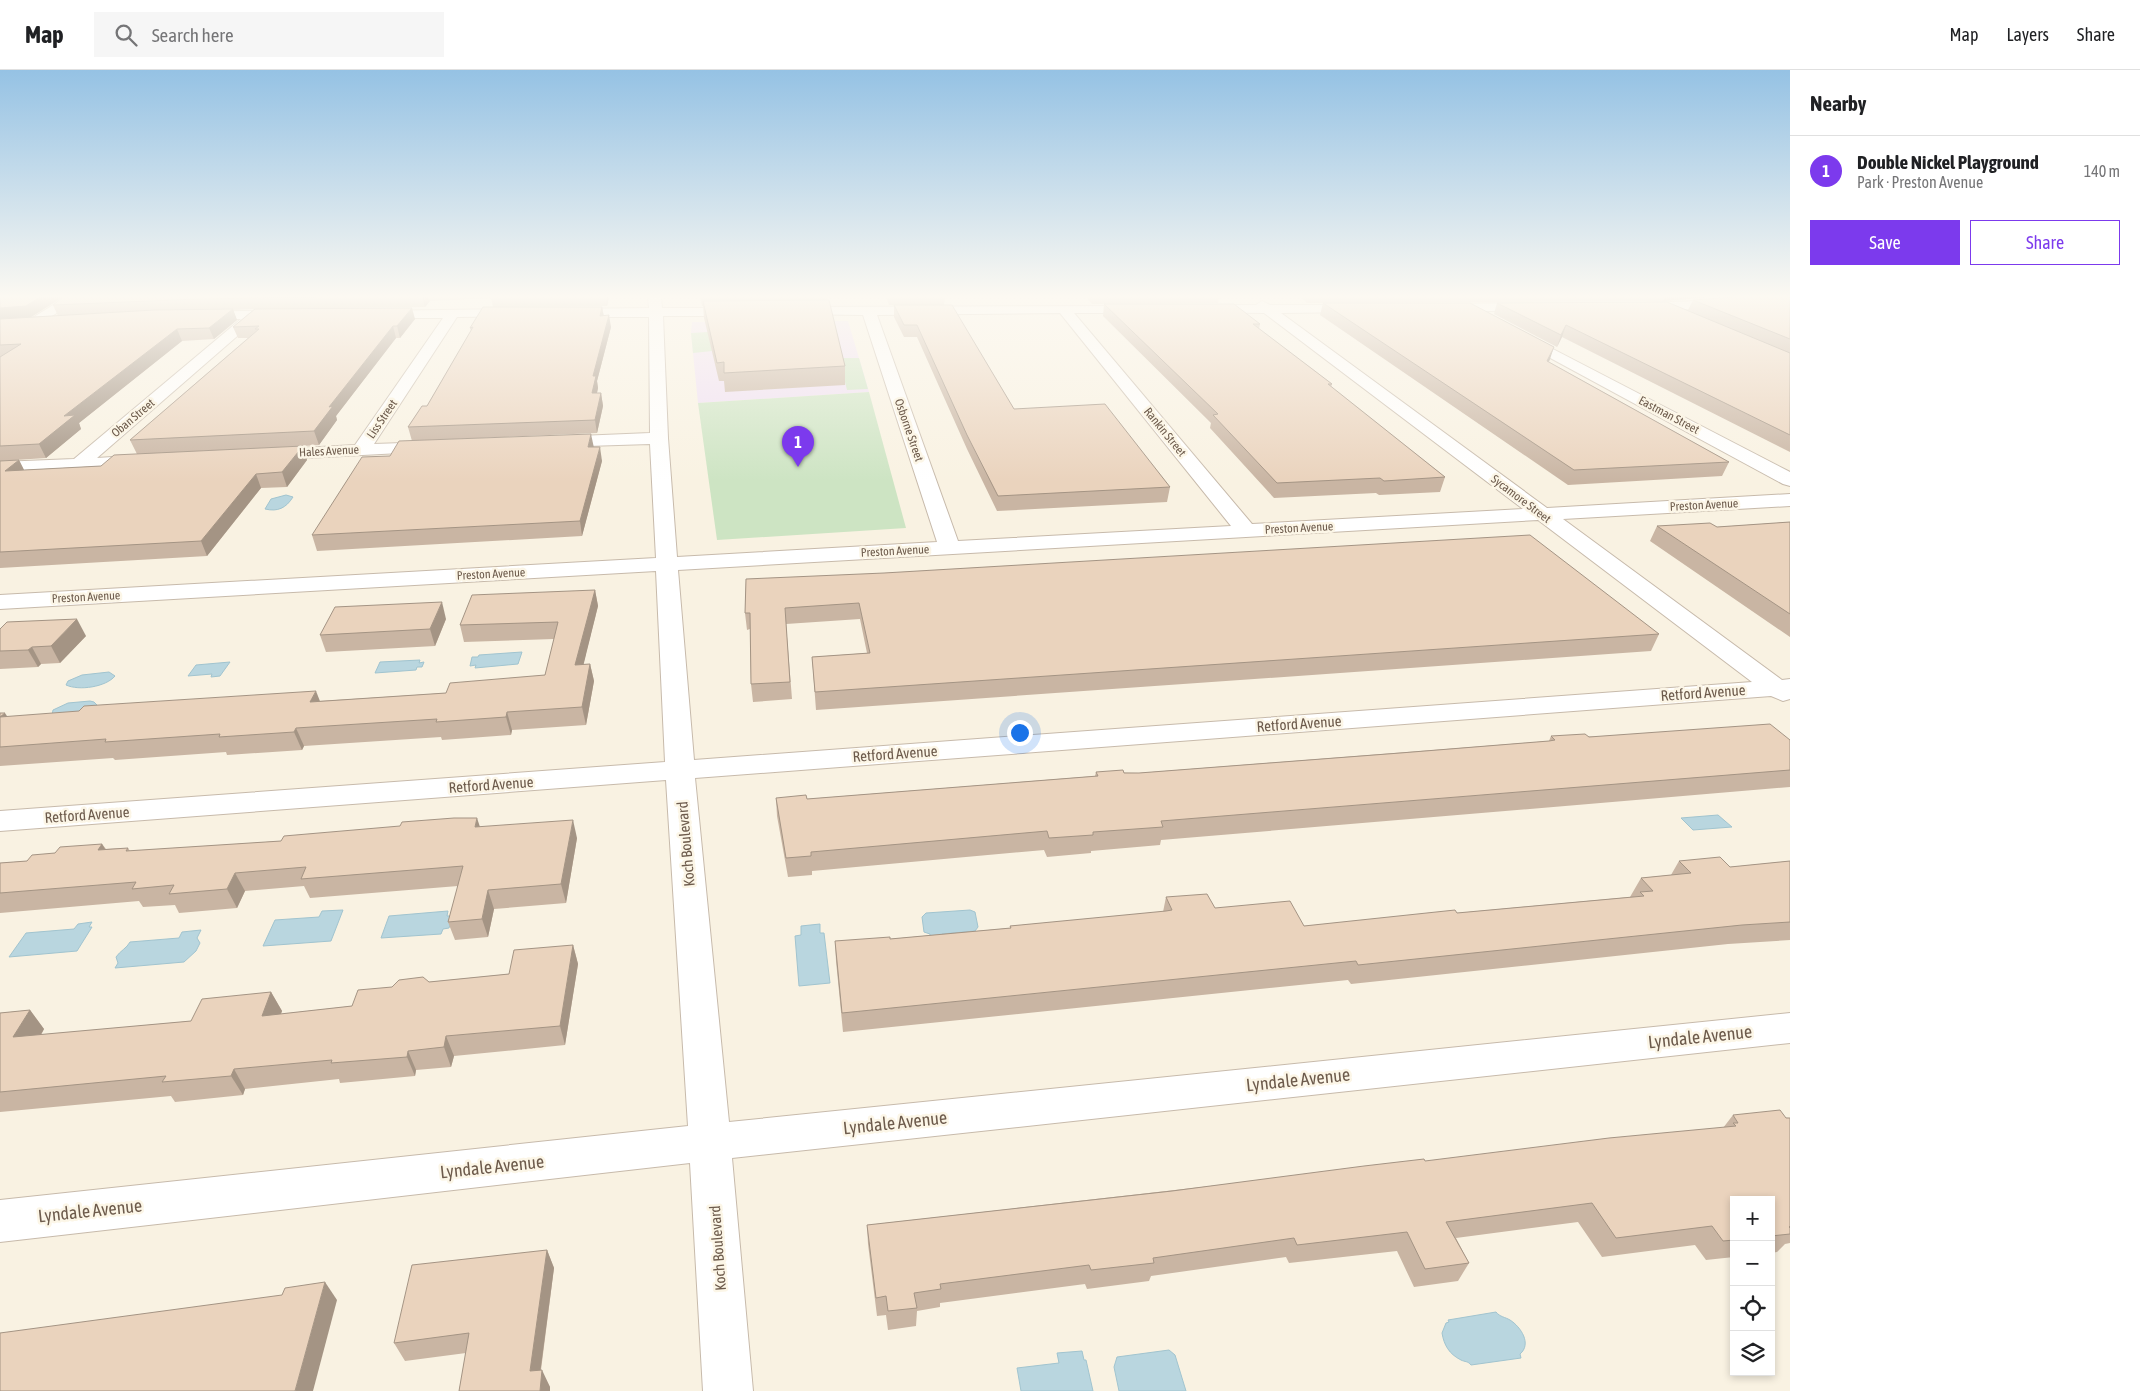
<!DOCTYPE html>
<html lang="en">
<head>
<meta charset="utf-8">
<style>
  :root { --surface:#fff; --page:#f6f6f6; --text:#202124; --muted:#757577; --line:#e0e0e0; --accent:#7c3aed }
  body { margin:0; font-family:"Asap Condensed",sans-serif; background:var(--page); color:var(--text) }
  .controls { position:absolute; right:15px; bottom:15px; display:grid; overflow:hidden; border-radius:0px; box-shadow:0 2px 8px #0003 }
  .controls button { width:45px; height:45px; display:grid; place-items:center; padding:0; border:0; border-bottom:1px solid var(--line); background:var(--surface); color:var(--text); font:25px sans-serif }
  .you { position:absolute; left:1019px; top:662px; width:18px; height:18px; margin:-12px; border:4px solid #fff; border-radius:50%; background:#1a73e8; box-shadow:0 0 0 8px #1a73e833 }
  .badge { display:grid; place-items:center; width:32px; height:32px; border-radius:50%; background:var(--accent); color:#fff; font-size:16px; font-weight:700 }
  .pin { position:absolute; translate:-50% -41px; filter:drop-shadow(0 1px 2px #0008) }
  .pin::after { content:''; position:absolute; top:26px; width:18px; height:15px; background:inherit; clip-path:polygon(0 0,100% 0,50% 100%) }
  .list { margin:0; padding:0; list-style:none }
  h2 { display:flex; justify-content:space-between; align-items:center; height:65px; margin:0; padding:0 20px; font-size:21px }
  h2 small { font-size:16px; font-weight:400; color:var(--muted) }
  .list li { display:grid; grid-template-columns:32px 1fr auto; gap:15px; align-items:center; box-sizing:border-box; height:70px; padding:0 20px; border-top:1px solid var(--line) }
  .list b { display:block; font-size:19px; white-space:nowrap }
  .list p { margin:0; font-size:16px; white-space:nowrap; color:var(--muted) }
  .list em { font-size:16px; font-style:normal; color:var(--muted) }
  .actions { display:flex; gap:10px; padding:15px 20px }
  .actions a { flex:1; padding:11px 0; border:1px solid var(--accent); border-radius:0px; text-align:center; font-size:18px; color:var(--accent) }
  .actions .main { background:var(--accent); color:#fff }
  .icon { flex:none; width:28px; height:28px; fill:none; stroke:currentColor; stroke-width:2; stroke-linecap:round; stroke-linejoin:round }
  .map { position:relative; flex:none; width:1790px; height:1321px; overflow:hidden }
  header { display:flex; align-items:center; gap:30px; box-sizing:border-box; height:70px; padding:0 25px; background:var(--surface); border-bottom:1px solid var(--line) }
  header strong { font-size:24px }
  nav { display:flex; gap:28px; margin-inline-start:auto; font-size:18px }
  .search { width:350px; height:45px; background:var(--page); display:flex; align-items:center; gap:12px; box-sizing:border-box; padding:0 18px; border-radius:0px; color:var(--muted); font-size:19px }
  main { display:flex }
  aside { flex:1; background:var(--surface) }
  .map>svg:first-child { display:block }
  .education { fill:#efdff4 }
  .green { fill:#cde4c3 }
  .water { fill:#b9d6df; stroke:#a1c4cf }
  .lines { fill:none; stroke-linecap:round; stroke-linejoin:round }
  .minor-casing { stroke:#c7baab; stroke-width:2 }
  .minor { fill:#fff; fill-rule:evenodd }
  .wall { fill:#c9b5a3 }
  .shaded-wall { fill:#a49484 }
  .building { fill:#ead3bd; stroke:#a49484 }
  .labels { text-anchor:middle; stroke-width:5; stroke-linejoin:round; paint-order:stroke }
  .far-street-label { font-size:12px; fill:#6d5b4c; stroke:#fcf6e7 }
  .street-label { font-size:15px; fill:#6d5b4c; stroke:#fcf6e7 }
  .near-street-label { font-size:18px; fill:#6d5b4c; stroke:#fcf6e7 }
</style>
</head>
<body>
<header>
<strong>Map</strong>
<div class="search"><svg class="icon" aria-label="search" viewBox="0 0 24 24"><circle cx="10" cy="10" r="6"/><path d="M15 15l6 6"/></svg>Search here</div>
<nav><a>Map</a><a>Layers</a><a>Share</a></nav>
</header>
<main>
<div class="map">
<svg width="1790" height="1321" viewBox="0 0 1790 1321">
  <rect width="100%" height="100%" fill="#f9f2e2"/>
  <polygon class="education" points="848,251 869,322 698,333 691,263 692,252"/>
  <g class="green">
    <polygon points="708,262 712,281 693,283 691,263"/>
    <polygon points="839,288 859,288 868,319 847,320"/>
    <polygon points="869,322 906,458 717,470 698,333"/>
  </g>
  <g class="water">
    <path d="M286,425L293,427C286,438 278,442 265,439L271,429Z"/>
    <polygon points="522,582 518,594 475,598 476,595 470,596 472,587 478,587 479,585"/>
    <polygon points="420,590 419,593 424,592 422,597 417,597 416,600 375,603 380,592"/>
    <polygon points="230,592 220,606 211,607 212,604 188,606 196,595"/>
    <path d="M109,602L115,606C106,617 79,621 66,615L68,611L82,605Z"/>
    <polygon points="90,631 94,632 97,635 92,641 52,645 53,640 68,633"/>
    <polygon points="1718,745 1732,757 1693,760 1681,748"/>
    <polygon points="343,840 331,871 263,876 275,850 319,847 322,841"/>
    <polygon points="970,840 975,842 978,857 975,861 942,864 942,867 930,868 930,864 924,862 922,847 926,843"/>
    <polygon points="448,841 447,846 453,846 449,858 443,859 441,864 381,868 389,846"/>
    <polygon points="92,852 89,857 92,857 77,881 9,887 26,863 74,859 78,854"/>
    <polygon points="820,854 820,863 824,863 830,913 799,916 795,866 801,865 801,856"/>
    <path d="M201,860L197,868L200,873L196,881L184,892L115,898L118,893L116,887C120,881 127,878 130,872L179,868L182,862Z"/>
    <path d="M1496,1242C1500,1247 1505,1247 1510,1250C1521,1257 1532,1274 1520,1284L1521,1288L1471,1295C1468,1291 1465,1292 1461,1290C1449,1284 1444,1275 1442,1263L1446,1253L1449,1252L1448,1250Z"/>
    <polygon points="1169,1280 1175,1285 1186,1321 1119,1321 1114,1297 1117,1287"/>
    <polygon points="1082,1281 1084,1290 1086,1290 1093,1321 1021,1321 1017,1298 1059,1293 1057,1283"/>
  </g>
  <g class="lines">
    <defs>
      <g id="minor">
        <polygon points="66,227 81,227 5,277 0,278 0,268"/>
        <path d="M648,227H661L662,238H741L748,242L741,246H663L668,368L677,487L937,472L863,245L789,244L787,241L794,237L1146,236L1148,239L1141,243H1074L1252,454L1523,439L1264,243L1199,242L1197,239L1204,235H1256L1262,231L1270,235H1363L1365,238L1358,242L1281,243L1547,438L1790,424V436L1563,449L1782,610L1790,609V629L1783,631L1771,626L695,708L729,1052L1790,943V973L732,1088L753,1321H703L690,1093L0,1172V1130L688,1056L666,710L0,761V741L665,692L656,501L0,539V525L656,488L650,374L555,377L549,376L546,372L549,368L555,367L650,363L649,247H566L559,243L566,239L649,238ZM1060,243L1231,456L958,471L877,245ZM1538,450L1752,612L694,690L678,500Z"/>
        <polygon points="1727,227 1763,227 1757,231 1699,239 1641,241 1634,237 1641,233 1699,231"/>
        <polygon points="1533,233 1540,237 1538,240 1444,242 1437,238 1444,234"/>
        <polygon points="516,239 521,240 523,243 521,246 457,247 374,374 432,372 438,373 441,377 438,381 268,390 262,389 259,385 262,381 268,380 355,375 443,248 376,248 371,247 369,244 371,241"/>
        <polygon points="286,240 293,244 291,247 258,248 97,388 143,385 150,387 152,391 150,395 0,404 0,392 74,389 241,249 196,249 191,248 189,245 191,242"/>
        <polygon points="1520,262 1790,402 1790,416 1783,414 1515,269 1513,266 1515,263"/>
      </g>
    </defs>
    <use href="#minor" class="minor-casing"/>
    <use href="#minor" class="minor"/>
  </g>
  <g class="wall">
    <polygon points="0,227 63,227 31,247 58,246 53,235 63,227 609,227 607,236 493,237 491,228 430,231 425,237 339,238 415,249 400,268 396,268 336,346 337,350 319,375 303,376 307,390 287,417 261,418 207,486 0,498 0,391 19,390 24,400 101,396 137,384 130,370 248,268 238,268 233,257 254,239 233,240 237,250 214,269 182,271 79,353 81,359 46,388 0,391"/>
    <polygon points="700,227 945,227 944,235 889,235 886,227 827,228 845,296 845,315 725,322 724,311 719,311 704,248 703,236 702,236"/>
    <polygon points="1086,227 1219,227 1218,233 1092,234"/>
    <polygon points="1301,227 1711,227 1663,231 1307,233"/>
    <polygon points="1790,227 1790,382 1562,267 1557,277 1494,244 1497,233 1688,240 1693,230"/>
    <polygon points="1323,233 1550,289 1549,292 1729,392 1722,406 1568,415 1320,245"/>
    <polygon points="1104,234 1260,254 1259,259 1332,314 1331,317 1445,407 1440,422 1379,425 1376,423 1274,428 1210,358 1211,353 1103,246"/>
    <polygon points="894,235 1014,339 1170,417 1167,432 997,441 967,379 917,267 904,267 894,247"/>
    <polygon points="602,237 604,246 611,257 597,311 598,318 597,323 601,323 603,336 597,363 412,371 408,357 427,336 471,261 470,258"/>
    <polygon points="594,377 602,391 582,466 317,481 312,465"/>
    <polygon points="1790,452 1790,567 1650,471 1657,456 1717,457"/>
    <polygon points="746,509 1659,564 1651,581 816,640 812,587 867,583 860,549 786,554 792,629 753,632 751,614 750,559 747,560 745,543"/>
    <polygon points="595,520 598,536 583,595 590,594 594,611 586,655 512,660 511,665 442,670 441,667 304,676 302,680 227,685 226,682 115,690 113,688 0,696 0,643 7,647 320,631 446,623 545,605 554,569 464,572 460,555"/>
    <polygon points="446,549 435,576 326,582 320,565"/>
    <polygon points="0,559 86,566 60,593 41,594 38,597 0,599"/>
    <polygon points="1551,666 1790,670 1790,717 1161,770 1160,775 1091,781 1091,783 1047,787 1044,780 812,801 812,805 788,807 777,746 776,728 807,729 1095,706 1096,702 1139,703 1549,671"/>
    <polygon points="480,757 577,768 566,833 494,839 488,867 455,870 448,852 458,816 310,828 304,816 245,821 237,838 179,843 175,835 143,837 139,831 0,843 0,793 27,791 55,783 102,774 106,779 128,778 130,781 281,771"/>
    <polygon points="1679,791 1730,797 1790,791 1790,870 1728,874 1351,914 1348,910 843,962 836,891 835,871 890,869 1010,858 1010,856 1163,842 1166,827 1215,838 1304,856 1457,843 1630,827 1641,808 1671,805"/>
    <polygon points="573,875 578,894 565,975 454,986 451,997 416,1000 415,1006 340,1013 339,1009 245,1019 243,1025 175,1032 171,1026 0,1042 0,943 30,940 44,959 41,965 191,951 271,922 282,941 281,944 352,936 392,917 429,912 509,904"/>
    <polygon points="1733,1045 1790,1048 1790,1173 1785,1174 1777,1182 1771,1183 1771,1130 1734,1130 1734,1187 1706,1190 1695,1175 1602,1187 1578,1152 1456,1168 1469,1193 1458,1211 1414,1217 1397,1181 1289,1193 1286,1187 1151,1206 1149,1211 1087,1219 1085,1214 940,1233 940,1237 917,1241 916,1256 888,1260 886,1245 877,1246 868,1174 867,1155 1723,1058"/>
    <polygon points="547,1180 554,1198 541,1300 550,1317 550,1321 459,1321 466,1283 405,1291 394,1273"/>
  </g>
  <g class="shaded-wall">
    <polygon points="40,227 63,227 31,247 0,250 0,238"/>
    <polygon points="422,227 429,227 430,231 425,237"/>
    <polygon points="606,227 609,227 607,236"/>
    <polygon points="1665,227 1711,227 1663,231"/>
    <polygon points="602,237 604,248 600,246"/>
    <polygon points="412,238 415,249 400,268 397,256"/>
    <polygon points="233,239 237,250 214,269 209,258"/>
    <polygon points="609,245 611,257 597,311 598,318 594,336 592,323 593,306"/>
    <polygon points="1566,255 1562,267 1557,277 1561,265"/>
    <polygon points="393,256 396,268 336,346 337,350 319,375 314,361 329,337"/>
    <polygon points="177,259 182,271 79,353 81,359 46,388 39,374 64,346"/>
    <polygon points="1554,277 1550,289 1543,303 1547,291"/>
    <polygon points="601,323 603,336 597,363 595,350"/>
    <polygon points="591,364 594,378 588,377"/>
    <polygon points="303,376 307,390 287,417 282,402"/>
    <polygon points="600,377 602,391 582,466 580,451"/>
    <polygon points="19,390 26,404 5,401"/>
    <polygon points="256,404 261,418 207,486 201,471"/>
    <polygon points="595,520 598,536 579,613 575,595"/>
    <polygon points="442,532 446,549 435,576 430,559"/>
    <polygon points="77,549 86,566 60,593 51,576"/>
    <polygon points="32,577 41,594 38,597 28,580"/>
    <polygon points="590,594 594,611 586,655 582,637"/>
    <polygon points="316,621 323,639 310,632"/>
    <polygon points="507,642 512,660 511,665 506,647"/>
    <polygon points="5,643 16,660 0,647"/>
    <polygon points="296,658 304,676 302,680 294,662"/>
    <polygon points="477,748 483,766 475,757"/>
    <polygon points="573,750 577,768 566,833 561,814"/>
    <polygon points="102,774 113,792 98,780"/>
    <polygon points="235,803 245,821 237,838 227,819"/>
    <polygon points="488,820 494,839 488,867 482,849"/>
    <polygon points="573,875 578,894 565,975 560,956"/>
    <polygon points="271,922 282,941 272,965 262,946"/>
    <polygon points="30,940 44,959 28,987 13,967"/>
    <polygon points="446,966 454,986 451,997 444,977"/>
    <polygon points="408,981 416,1000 415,1006 407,987"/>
    <polygon points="234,999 245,1019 243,1025 231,1006"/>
    <polygon points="547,1180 554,1198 538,1319 530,1301"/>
    <polygon points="325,1212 337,1230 313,1321 295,1321"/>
    <polygon points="542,1300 550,1317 550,1321 540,1321"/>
  </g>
  <g class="building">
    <polygon points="0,227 40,227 26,236 0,238"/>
    <polygon points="63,227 317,227 197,229 53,235"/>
    <polygon points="1735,227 1790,227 1790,269 1693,230"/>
    <polygon points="829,230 845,296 724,303 724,292 717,293 703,231"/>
    <polygon points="1667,232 1790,283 1790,365 1566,255 1561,265 1497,233"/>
    <polygon points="1323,233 1470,233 1554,277 1547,291 1729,392 1574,400"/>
    <polygon points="1104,234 1234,234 1260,254 1253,254 1332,314 1328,314 1445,407 1384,411 1380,408 1277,413 1213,345 1218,344"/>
    <polygon points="894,235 952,235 1014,339 1105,334 1170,417 998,426 967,365 917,255 904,255"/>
    <polygon points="483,237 602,237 600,246 609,245 593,306 596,306 592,323 601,323 595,350 408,357 422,336 427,336 473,257 470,258"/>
    <polygon points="412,238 397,256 393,256 329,337 333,336 314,361 130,370 259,259 255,259 259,256 233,257 255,239"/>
    <polygon points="233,239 209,258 177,259 64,346 75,345 39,374 0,376 0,287 21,274 0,275 0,249 154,240"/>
    <polygon points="591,364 588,377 600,377 580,451 312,465 362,387 390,386 399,371"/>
    <polygon points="303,376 282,402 256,404 201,471 0,482 0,391 19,390 5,401 101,396 114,385"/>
    <polygon points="1790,452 1790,544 1657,456 1710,453 1717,457"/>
    <polygon points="1530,465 1659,564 815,622 812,587 870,583 859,533 785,538 790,612 751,614 750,543 745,543 746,509 884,503"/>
    <polygon points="595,520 575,595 590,594 582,637 507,642 506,647 436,652 437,649 296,658 294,662 219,667 220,664 105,672 106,669 0,677 0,643 5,643 0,647 79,641 84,636 316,621 310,632 446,623 450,613 545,605 558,552 460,555 472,525"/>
    <polygon points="442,532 430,559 320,565 335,537"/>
    <polygon points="77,549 51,576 32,577 28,580 0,581 0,559 7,552"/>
    <polygon points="1770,654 1790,670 1790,700 1161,751 1163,757 1093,762 1093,765 1049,768 1047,761 811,782 811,786 786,788 776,728 806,725 807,729 1098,706 1096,702 1123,700 1124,703 1139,703 1400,683 1549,671 1555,670 1551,666 1585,664 1589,667"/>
    <polygon points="454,748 477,748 475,757 573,750 561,814 488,820 482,849 448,852 463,796 301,809 306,797 235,803 227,819 169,824 174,815 132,819 136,812 0,823 0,793 27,791 32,785 55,783 60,777 102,774 98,780 128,778 126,781 281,771 284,766 400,756 402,752"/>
    <polygon points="1720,787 1730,797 1790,791 1790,852 1742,855 1358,895 1356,891 842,943 835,871 890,867 890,869 1011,858 1010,856 1166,841 1172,840 1166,827 1207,824 1215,838 1290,831 1304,856 1455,840 1457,843 1644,826 1640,822 1653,821 1641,808 1691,803 1679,791"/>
    <polygon points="573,875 560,956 446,966 444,977 408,981 407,987 331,993 332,990 234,999 231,1006 162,1012 166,1006 0,1022 0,943 30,940 13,967 191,951 202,929 271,922 262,946 352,936 358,920 392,917 399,910 423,907 429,912 509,904 514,880"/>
    <polygon points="1780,1040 1786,1048 1790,1048 1790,1156 1789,1157 1790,1158 1790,1164 1771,1166 1771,1130 1734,1130 1734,1170 1723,1171 1712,1156 1616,1168 1592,1133 1446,1152 1469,1193 1425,1199 1407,1162 1297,1175 1294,1168 1153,1188 1154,1193 1091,1200 1089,1195 940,1214 941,1219 914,1223 917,1238 888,1241 886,1226 876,1228 867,1155 1172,1121 1364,1096 1424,1089 1425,1091 1609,1068 1736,1056 1733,1053 1738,1053 1733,1045"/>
    <polygon points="547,1180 530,1301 542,1300 540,1321 459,1321 469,1263 394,1273 412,1195"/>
    <polygon points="325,1212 295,1321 0,1321 0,1263 282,1225 285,1218"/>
  </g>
  <linearGradient id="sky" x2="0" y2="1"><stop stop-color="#95c2e4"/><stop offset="0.55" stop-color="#fcf9f2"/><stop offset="1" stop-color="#fcf9f2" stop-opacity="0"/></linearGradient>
  <rect width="1790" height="412" fill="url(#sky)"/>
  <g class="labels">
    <g class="far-street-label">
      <text transform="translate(1669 345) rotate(28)" y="4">Eastman Street</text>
      <text transform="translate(133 348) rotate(-40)" y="4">Oban Street</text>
      <text transform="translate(382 349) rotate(-56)" y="4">Liss Street</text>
      <text transform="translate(909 360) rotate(71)" y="4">Osborne Street</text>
      <text transform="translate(1165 362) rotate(51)" y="4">Rankin Street</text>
      <text transform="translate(329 381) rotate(-3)" y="4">Hales Avenue</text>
      <text transform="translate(1521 429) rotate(37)" y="4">Sycamore Street</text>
      <text transform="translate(1704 435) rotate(-3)" y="4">Preston Avenue</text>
      <text transform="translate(1299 458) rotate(-3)" y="4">Preston Avenue</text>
      <text transform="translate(895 481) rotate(-3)" y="4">Preston Avenue</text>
      <text transform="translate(491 504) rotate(-3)" y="4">Preston Avenue</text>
      <text transform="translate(86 527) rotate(-3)" y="4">Preston Avenue</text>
    </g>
    <g class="street-label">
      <text transform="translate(1703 623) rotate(-4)" y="5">Retford Avenue</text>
      <text transform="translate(1299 654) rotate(-4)" y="5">Retford Avenue</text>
      <text transform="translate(895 684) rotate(-4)" y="5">Retford Avenue</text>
      <text transform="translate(491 715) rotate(-4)" y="5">Retford Avenue</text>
      <text transform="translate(87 745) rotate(-4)" y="5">Retford Avenue</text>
      <text transform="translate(686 774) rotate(-95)" y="5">Koch Boulevard</text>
      <text transform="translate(718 1178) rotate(-94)" y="5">Koch Boulevard</text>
    </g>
    <g class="near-street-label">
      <text transform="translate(1700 967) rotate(-6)" y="6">Lyndale Avenue</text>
      <text transform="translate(1298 1010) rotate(-6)" y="6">Lyndale Avenue</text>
      <text transform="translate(895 1053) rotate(-6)" y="6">Lyndale Avenue</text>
      <text transform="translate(492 1097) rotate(-6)" y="6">Lyndale Avenue</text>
      <text transform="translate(90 1141) rotate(-6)" y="6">Lyndale Avenue</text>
    </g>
  </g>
</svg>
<div class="controls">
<button>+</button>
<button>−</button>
<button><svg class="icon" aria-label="locate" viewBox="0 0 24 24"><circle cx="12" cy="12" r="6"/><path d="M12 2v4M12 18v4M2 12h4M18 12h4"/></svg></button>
<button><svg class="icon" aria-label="layers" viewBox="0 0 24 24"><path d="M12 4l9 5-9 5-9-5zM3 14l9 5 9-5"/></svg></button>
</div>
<div class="you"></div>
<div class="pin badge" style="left:798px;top:397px">1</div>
</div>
<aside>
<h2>Nearby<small></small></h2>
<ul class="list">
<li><span class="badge">1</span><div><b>Double Nickel Playground</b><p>Park · Preston Avenue</p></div><em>140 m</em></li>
</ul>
<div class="actions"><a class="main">Save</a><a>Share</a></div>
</aside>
</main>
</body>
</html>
